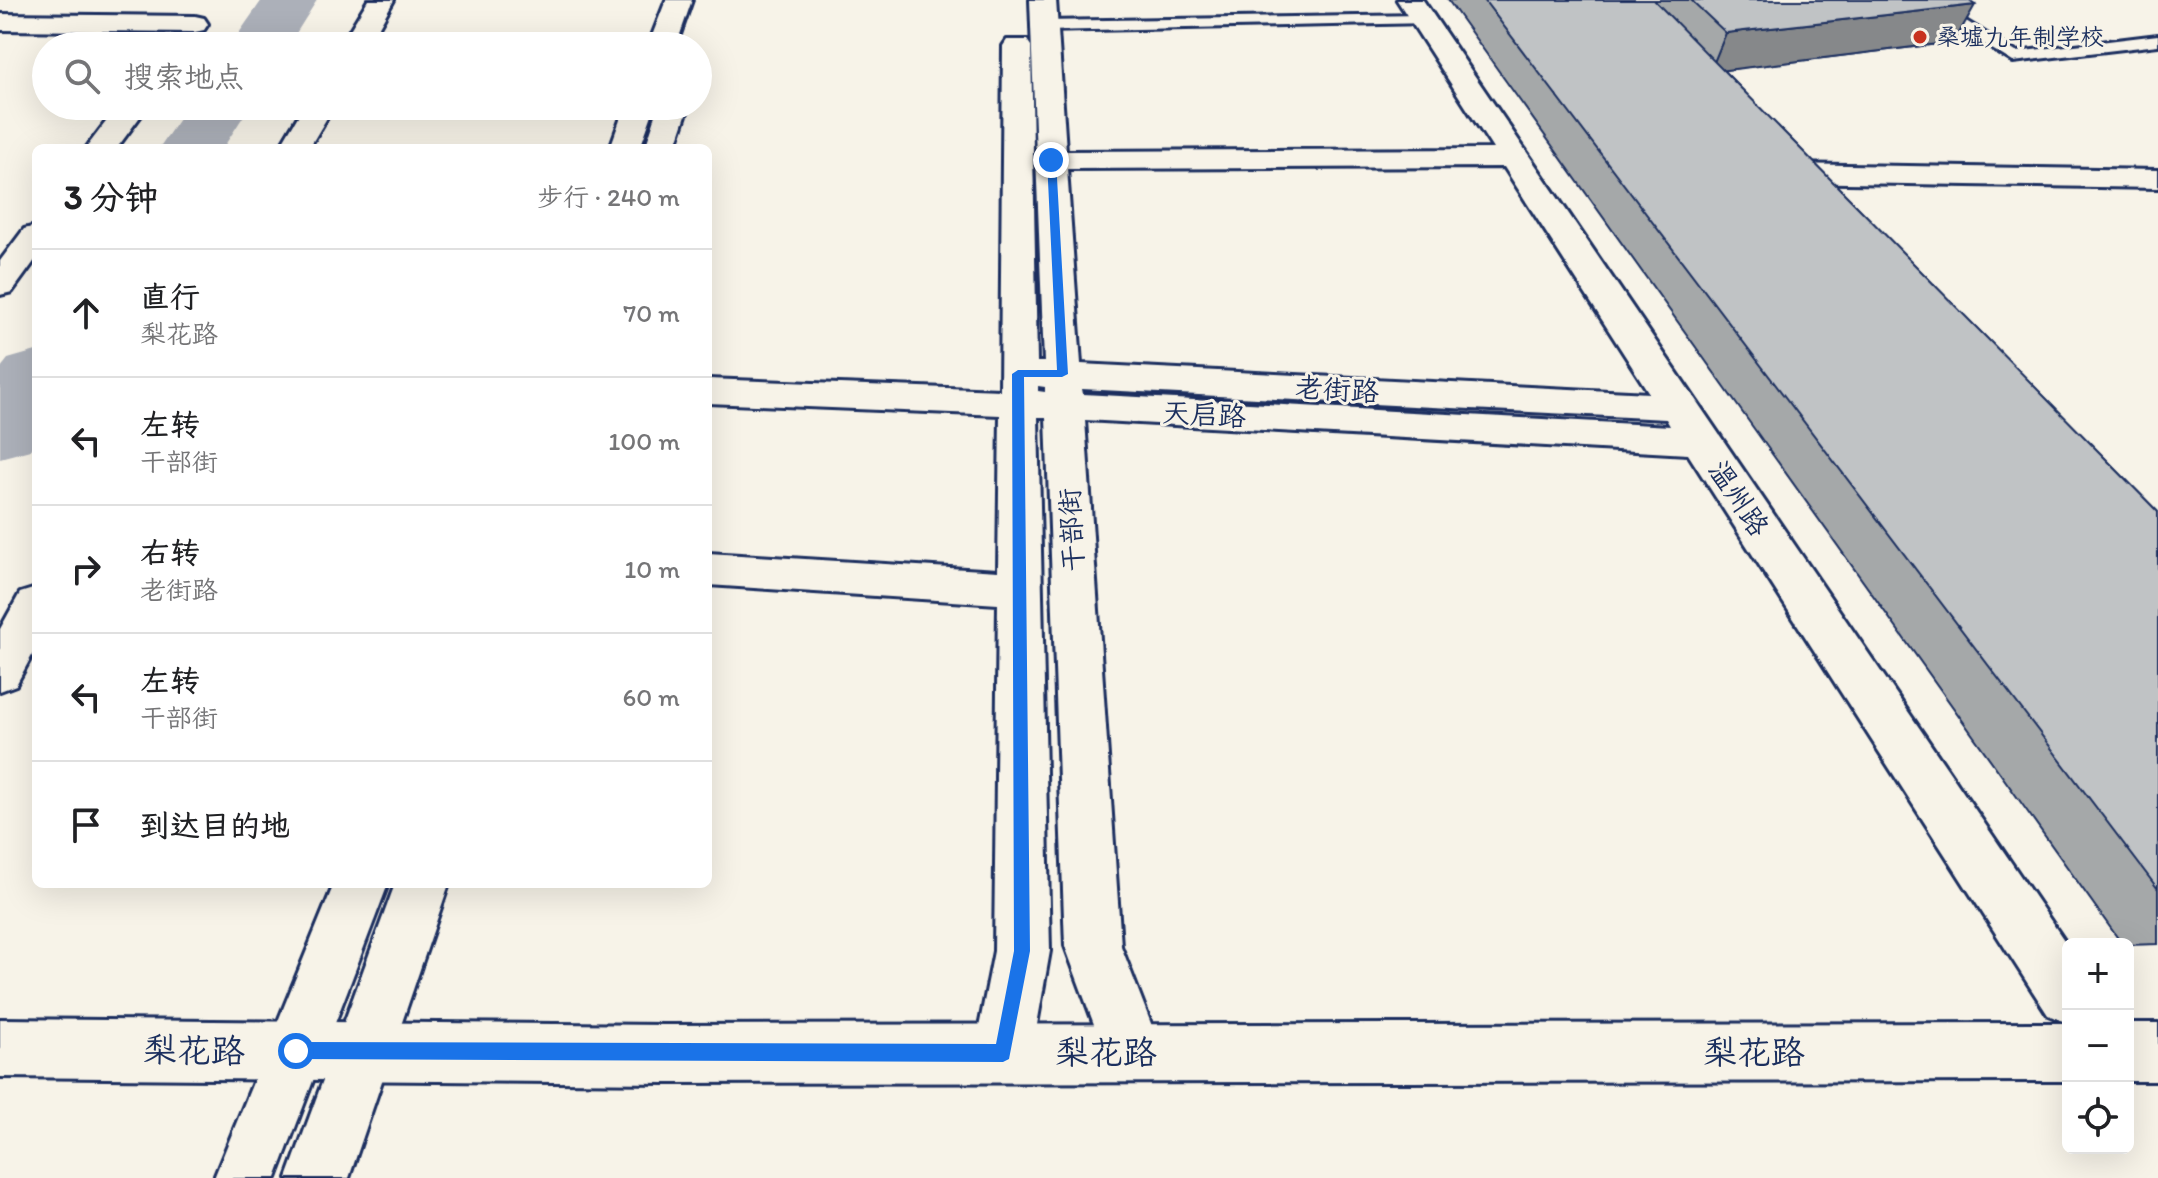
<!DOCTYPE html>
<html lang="zh">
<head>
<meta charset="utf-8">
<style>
  :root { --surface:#fff; --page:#f2f2f2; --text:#202124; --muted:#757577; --line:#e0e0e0 }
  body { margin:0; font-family:Itim,"LXGW WenKai TC",sans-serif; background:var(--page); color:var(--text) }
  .controls { position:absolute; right:24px; bottom:24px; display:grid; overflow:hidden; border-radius:12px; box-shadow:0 8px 32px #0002 }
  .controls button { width:72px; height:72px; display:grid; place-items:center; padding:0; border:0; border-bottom:2px solid var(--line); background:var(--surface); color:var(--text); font:40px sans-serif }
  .stop { position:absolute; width:24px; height:24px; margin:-18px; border:6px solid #1a73e8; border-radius:50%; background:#fff }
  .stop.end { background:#1a73e8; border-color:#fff; box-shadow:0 2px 8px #0008 }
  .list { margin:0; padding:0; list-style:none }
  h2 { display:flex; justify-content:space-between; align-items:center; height:104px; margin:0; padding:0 32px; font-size:34px }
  h2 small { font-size:26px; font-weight:400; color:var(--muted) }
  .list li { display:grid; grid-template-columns:52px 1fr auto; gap:24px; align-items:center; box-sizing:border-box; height:128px; padding:0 32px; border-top:2px solid var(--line) }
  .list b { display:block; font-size:30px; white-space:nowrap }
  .list p { margin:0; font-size:26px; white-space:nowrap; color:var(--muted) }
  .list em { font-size:26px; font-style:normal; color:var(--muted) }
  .icon { flex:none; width:44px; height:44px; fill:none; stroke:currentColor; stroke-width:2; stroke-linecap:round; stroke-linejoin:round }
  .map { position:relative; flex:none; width:2158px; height:1178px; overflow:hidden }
  .search { position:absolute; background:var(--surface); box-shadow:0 8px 32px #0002; left:32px; top:32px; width:680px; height:88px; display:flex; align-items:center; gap:20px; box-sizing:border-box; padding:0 28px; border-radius:44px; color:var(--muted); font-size:30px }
  .panel { position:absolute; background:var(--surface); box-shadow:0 8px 32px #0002; left:32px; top:144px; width:680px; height:744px; border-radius:12px }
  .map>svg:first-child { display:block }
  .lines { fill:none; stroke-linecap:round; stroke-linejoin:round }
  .river { fill:#acb0b9; fill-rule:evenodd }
  .service-casing { stroke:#1b2f5e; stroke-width:6 }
  .minor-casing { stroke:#1b2f5e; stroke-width:6 }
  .tertiary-casing { stroke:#1b2f5e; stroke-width:6 }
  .secondary-casing { stroke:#1b2f5e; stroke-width:6 }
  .service { fill:#f7f3e8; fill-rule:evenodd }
  .minor { fill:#f7f3e8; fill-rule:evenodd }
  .tertiary { fill:#f7f3e8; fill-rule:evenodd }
  .secondary { fill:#f7f3e8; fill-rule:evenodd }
  .wall { fill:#a5a8a9; stroke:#1b2f5e; stroke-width:2 }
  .shaded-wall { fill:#86888a; stroke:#1b2f5e; stroke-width:2 }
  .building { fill:#c0c3c5; stroke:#1b2f5e; stroke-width:2 }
  .route { fill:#1a73e8 }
  .poi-dot { fill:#c8321e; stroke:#f7f3e8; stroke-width:3 }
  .labels { text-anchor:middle; stroke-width:6; stroke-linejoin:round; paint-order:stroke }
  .far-poi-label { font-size:24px; fill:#1b2f5e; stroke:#f7f3e8; text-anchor:start }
  .street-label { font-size:28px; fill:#1b2f5e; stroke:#f7f3e8 }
  .near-street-label { font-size:34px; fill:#1b2f5e; stroke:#f7f3e8 }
</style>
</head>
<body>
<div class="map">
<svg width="2158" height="1178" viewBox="0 0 2158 1178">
  <rect width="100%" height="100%" fill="#f7f3e8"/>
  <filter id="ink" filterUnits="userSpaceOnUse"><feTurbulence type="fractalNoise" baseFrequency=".0125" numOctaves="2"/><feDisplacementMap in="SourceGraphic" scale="16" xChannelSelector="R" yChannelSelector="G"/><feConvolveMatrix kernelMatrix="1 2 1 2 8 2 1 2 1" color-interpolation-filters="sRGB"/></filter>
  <g filter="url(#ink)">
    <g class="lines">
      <g class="river">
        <polygon points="262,0 317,0 288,46 230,46"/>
        <polygon points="188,106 250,106 223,148 159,148"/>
        <polygon points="36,351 36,440 30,450 0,458 0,369 8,359"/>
      </g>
      <defs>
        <g id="service">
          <polygon points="1913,0 1932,0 2016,52 2158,35 2158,45 2013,62"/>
          <polygon points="1423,15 1429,17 1429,23 1044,31 1036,26 1044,21"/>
        </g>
        <g id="minor">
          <polygon points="368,0 394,0 368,46 340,46"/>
          <path d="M1030,0H1056L1066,151L1493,149L1397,0H1423L2068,946V1023L2048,1015L1688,454L1085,420L1121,946L1162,1052L1154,1073L1133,1081L1112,1073L1065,946L1046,417H1038L1050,951L1032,1053L1024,1074L1003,1082L982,1074L974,1053L994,951L998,604L708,585V553L998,571L1000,415L708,403V379L1000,390L1003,46L1007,40H1027L1031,46L1037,362H1044ZM1504,167L1649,393L1081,364L1067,169ZM1038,386L1045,387V392L1038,391ZM1082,389L1666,419L1670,426L1083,394Z"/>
          <polygon points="0,14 195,16 204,18 208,24 204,30 195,32 0,30"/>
          <polygon points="118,106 148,106 117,148 86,148"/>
          <polygon points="304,106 334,106 309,148 279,148"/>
          <polygon points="1787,164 2158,170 2158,188 1787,182 1776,180 1771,173 1776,166"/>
          <polygon points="36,226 36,259 12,292 0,295 0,261 24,229"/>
          <polygon points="36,588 36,648 16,685 0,691 0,629 20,593"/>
        </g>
        <g id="tertiary">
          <polygon points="0,1019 665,1025 2068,1023 2068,1081 665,1083 0,1077"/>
          <rect x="2128" y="1023" width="30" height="58"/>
        </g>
        <g id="secondary">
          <polygon points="666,0 692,0 676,46 648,46"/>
          <polygon points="625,106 655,106 640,148 610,148"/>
          <polygon points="659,106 689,106 675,148 645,148"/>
          <polygon points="334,884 388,884 276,1178 214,1178"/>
          <polygon points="395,884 449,884 349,1178 287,1178"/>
        </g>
      </defs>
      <use href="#service" class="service-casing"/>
      <use href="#minor" class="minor-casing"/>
      <use href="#tertiary" class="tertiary-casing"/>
      <use href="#secondary" class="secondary-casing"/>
      <use href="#service" class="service"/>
      <use href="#minor" class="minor"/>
      <use href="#tertiary" class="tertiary"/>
      <use href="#secondary" class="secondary"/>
    </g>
    <polygon class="wall" points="1448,0 1968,0 1954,42 1723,70 2158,512 2158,944 2128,945 2128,944 2122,944"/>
    <polygon class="shaded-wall" points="1975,5 1954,42 1710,72 1726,33"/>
    <g class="building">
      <polygon points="1484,0 1654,0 2158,512 2158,889"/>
      <polygon points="1691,0 1968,0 1975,5 1726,33"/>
    </g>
  </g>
  <polygon class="route" points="1051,157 1056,160 1068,374 1062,377 1024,377 1030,951 1009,1059 1003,1062 296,1059 290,1057 287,1051 290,1045 296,1042 996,1044 1014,951 1012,374 1018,370 1057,370 1047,160"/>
  <circle class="poi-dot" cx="1920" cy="37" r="8"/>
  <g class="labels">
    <g class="far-poi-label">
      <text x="1936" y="45">桑墟九年制学校</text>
    </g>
    <g class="street-label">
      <text transform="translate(1337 389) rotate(3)" y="10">老街路</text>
      <text transform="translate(1204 414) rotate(3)" y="10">天启路</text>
      <text transform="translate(1739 498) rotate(56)" y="10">温州路</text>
      <text transform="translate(1071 530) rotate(-93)" y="10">干部街</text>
    </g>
    <g class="near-street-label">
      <text transform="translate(194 1050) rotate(1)" y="12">梨花路</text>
      <text x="1106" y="1064">梨花路</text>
      <text x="1754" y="1064">梨花路</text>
    </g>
  </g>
</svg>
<div class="controls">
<button>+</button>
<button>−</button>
<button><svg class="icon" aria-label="locate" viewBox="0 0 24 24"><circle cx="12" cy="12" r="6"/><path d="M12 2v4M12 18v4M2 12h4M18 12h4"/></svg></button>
</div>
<div class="stop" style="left:296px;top:1051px"></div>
<div class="stop end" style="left:1051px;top:160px"></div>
<div class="search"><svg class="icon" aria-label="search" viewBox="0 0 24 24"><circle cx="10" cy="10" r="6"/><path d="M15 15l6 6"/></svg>搜索地点</div>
<section class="panel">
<h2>3 分钟<small>步行 · 240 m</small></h2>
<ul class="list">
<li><svg class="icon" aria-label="ahead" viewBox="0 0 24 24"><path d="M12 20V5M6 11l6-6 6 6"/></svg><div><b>直行</b><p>梨花路</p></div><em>70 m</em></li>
<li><svg class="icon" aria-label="left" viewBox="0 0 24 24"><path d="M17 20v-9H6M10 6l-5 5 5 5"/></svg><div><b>左转</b><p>干部街</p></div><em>100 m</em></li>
<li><svg class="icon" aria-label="right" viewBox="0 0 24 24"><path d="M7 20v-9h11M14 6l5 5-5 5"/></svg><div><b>右转</b><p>老街路</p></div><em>10 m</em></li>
<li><svg class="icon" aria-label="left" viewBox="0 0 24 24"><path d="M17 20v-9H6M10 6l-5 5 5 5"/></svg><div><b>左转</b><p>干部街</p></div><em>60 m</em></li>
<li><svg class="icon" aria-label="arrive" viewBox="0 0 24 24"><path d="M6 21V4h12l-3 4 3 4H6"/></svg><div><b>到达目的地</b></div></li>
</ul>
</section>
</div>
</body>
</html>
